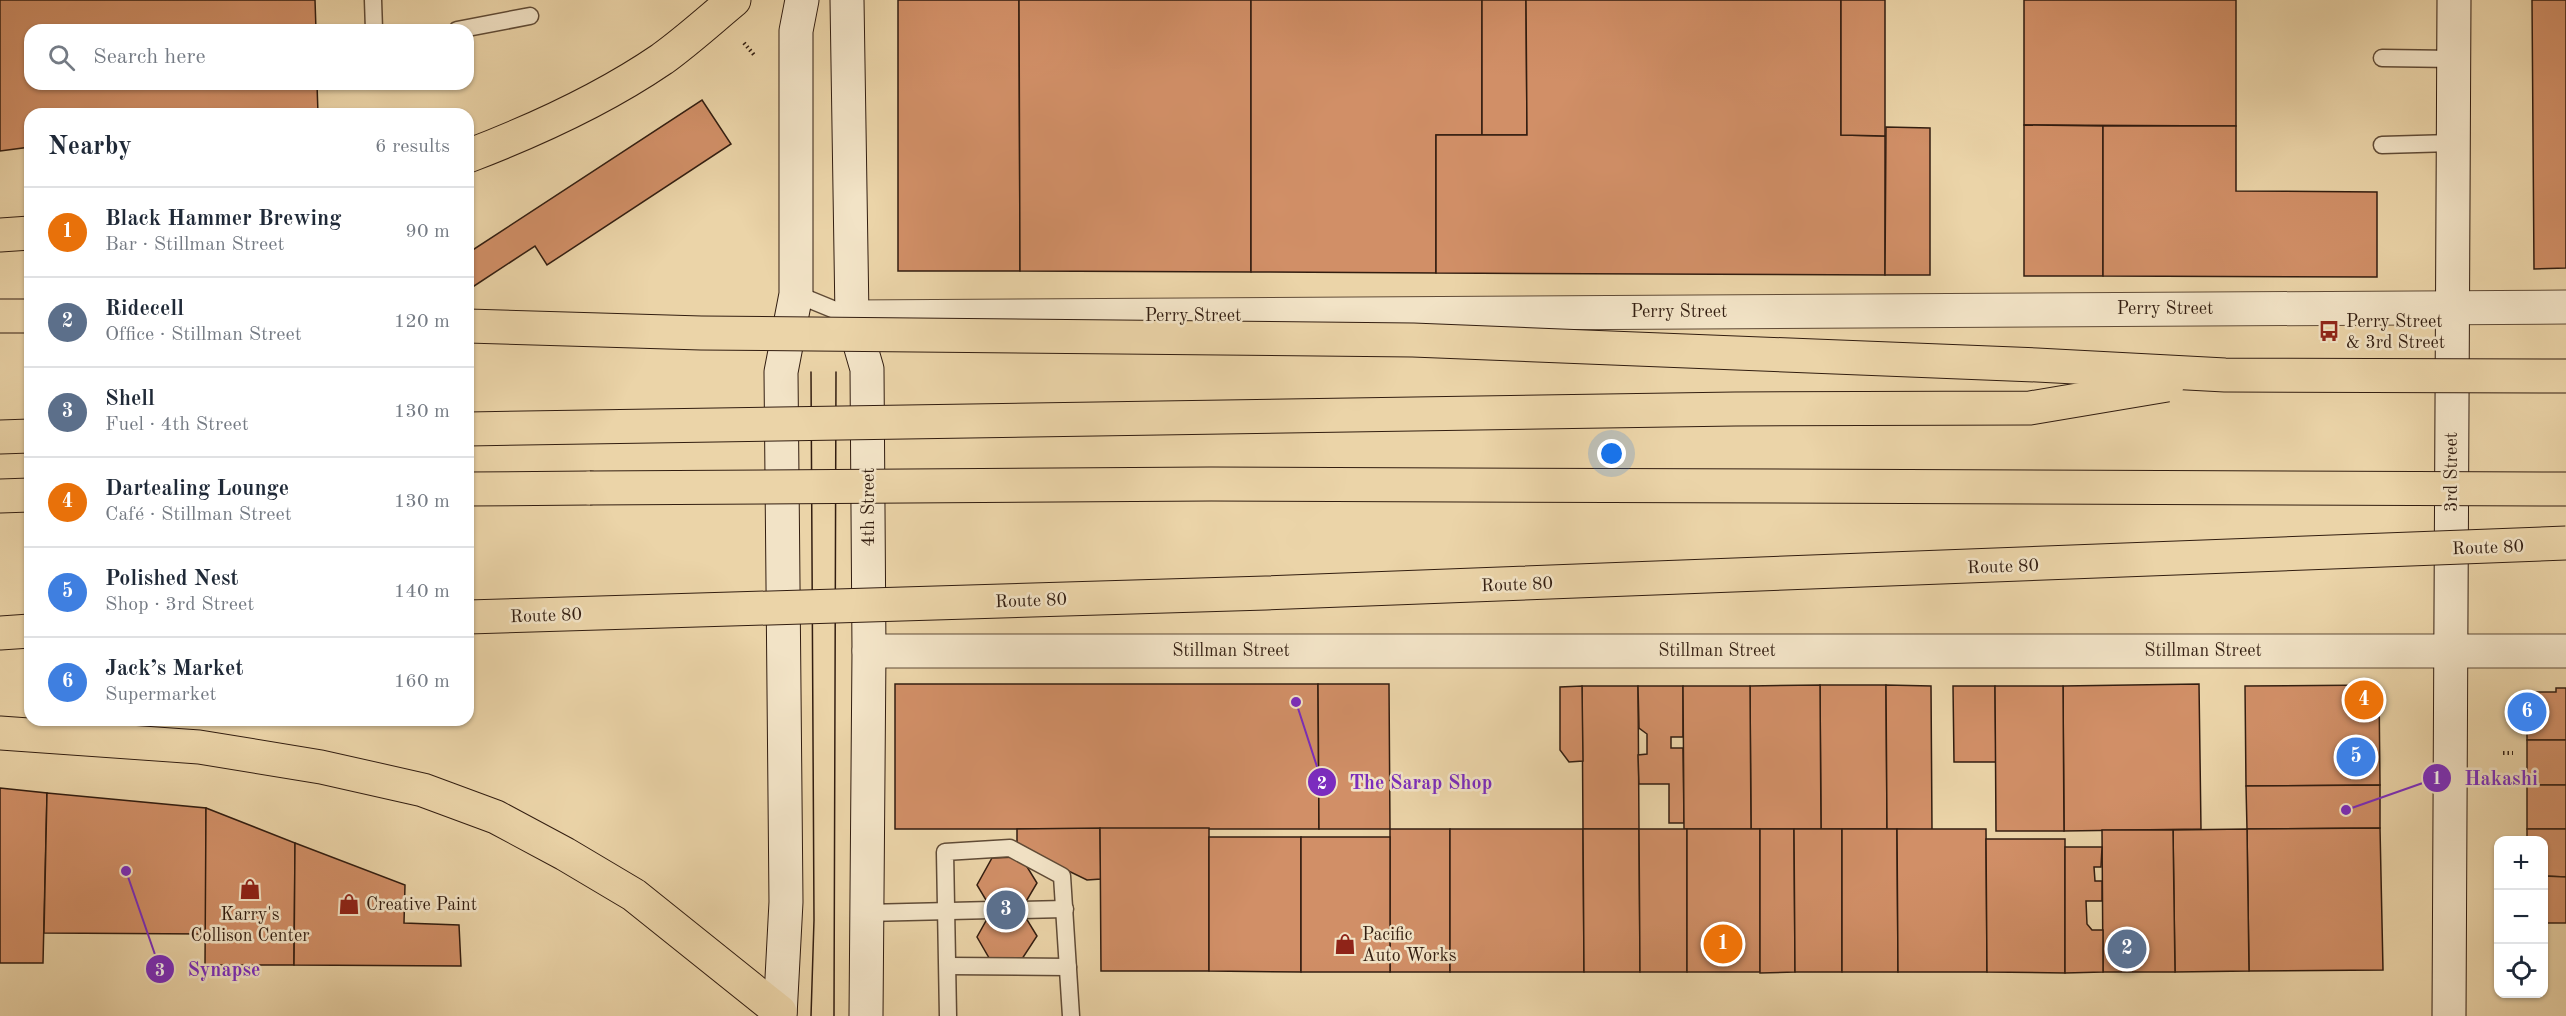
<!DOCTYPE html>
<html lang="en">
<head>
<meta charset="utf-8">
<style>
  :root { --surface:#fff; --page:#f2f2f3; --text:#1f2937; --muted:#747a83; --line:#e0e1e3; --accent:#1a73e8 }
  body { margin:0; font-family:"Old Standard TT",serif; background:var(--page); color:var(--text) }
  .controls { position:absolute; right:18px; bottom:18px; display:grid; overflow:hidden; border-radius:12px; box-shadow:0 2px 4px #0004 }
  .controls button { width:54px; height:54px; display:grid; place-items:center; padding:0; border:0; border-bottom:2px solid var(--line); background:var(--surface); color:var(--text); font:30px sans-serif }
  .you { position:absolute; left:1612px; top:454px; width:21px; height:21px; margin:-15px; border:4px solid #fff; border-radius:50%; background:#1a73e8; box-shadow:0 0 0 9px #1a73e833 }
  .badge { display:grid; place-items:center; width:39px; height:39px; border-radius:50%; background:var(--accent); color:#fff; font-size:20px; font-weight:700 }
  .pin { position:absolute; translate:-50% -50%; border:3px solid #fff; box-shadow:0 2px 6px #0006 }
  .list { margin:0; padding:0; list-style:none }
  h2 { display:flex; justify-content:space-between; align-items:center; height:78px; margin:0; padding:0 24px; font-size:26px }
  h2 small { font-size:20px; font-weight:400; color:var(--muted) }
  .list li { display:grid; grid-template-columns:39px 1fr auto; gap:18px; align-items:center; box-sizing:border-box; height:90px; padding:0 24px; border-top:2px solid var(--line) }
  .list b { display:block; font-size:22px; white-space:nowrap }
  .list p { margin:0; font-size:20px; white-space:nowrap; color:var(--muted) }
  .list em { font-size:20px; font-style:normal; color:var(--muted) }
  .icon { flex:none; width:33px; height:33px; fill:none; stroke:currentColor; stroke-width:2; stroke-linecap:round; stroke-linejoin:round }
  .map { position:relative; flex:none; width:2566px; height:1016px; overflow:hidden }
  .search { position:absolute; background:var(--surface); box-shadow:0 2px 4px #0004; left:24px; top:24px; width:450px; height:66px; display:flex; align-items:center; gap:15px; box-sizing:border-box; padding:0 21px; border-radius:18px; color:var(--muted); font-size:22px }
  .panel { position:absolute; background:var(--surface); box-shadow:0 2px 4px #0004; left:24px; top:108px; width:450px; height:618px; border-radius:18px }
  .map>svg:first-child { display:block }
  .building { fill:#d18f67; stroke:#321d10; stroke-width:1.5 }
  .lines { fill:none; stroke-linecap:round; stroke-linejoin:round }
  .service-casing { stroke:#604b36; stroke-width:19 }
  .minor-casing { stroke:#604b36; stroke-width:35 }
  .secondary-casing { stroke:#321d10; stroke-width:35 }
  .motorway-casing { stroke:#321d10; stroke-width:35 }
  .path { stroke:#321d10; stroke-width:4; stroke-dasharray:1.5 3; stroke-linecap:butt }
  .service { stroke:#f2e3c6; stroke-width:16 }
  .minor { stroke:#f2e3c6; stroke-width:33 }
  .secondary { stroke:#f2e3c6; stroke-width:33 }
  .motorway { stroke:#ebd4a8; stroke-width:33 }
  .tram { stroke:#321d10; stroke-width:1.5 }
  .motorway-bridge-casing { stroke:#321d10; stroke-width:35; stroke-linecap:butt }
  .motorway-bridge { stroke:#ebd4a8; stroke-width:33 }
  .labels { text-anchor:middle; stroke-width:5; stroke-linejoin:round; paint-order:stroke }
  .street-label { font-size:18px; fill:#321d10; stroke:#f2e3c6 }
  .poi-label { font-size:18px; fill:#321d10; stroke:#f2e3c6; text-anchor:start }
  .leader { fill:none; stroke:#7b2cbf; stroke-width:2 }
  .callout-dot { fill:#7b2cbf; stroke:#f2e3c6; stroke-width:2 }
  .mark-label { font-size:18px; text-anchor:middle; font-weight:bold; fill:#fff }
  .callout-label { font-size:20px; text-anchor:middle; font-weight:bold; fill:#7b2cbf; stroke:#f2e3c6; stroke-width:5; stroke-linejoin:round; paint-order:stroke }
</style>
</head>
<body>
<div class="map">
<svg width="2566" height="1016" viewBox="0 0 2566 1016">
  <rect width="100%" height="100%" fill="#ebd4a8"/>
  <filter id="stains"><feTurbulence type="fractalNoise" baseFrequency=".00333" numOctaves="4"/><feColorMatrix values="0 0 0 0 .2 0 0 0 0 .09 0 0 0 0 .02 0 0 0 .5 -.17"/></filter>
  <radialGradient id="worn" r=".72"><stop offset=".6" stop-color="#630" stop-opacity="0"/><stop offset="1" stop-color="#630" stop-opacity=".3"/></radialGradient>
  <g class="building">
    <polygon points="0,0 315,0 316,30 30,30 30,84 317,84 318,114 30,114 30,147 0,151"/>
    <polygon points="898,0 1019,0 1020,271 898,271"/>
    <polygon points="1019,0 1251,0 1251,272 1020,271"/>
    <polygon points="1251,0 1482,0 1482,135 1436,135 1436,273 1251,272"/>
    <polygon points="1482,0 1526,0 1527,135 1482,135"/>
    <polygon points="1526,0 1841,0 1841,135 1885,136 1885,275 1436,273 1436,135 1527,135"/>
    <polygon points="1841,0 1885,0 1885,136 1841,135"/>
    <polygon points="2024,0 2236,0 2236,126 2024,125"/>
    <polygon points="2532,0 2566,0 2566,268 2534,269"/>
    <polygon points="702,100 731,144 547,265 535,246 468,290 468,253"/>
    <polygon points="2024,125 2103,126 2103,276 2024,276"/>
    <polygon points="2103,126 2236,126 2236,191 2377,192 2377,277 2103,276"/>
    <polygon points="1886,127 1930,128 1930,275 1885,275"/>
    <polygon points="895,684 1318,684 1319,829 895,829"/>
    <polygon points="1318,684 1389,684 1390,829 1319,829"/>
    <polygon points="2199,684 2201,829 2064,831 2063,686"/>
    <polygon points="1820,685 1886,685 1887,829 1821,829"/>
    <polygon points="1820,685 1821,829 1751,829 1750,686"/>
    <polygon points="1886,685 1931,686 1932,830 1887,829"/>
    <polygon points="2379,685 2380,785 2246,786 2245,686"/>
    <polygon points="1582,686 1638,686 1639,829 1583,829"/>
    <polygon points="1582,686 1583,761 1569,762 1560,750 1560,687"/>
    <polygon points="1638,686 1683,686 1683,737 1671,737 1671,748 1683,748 1684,823 1669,823 1669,784 1639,784 1638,755 1647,754 1647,734 1639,728"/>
    <polygon points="1683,686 1750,686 1751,829 1684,829"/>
    <polygon points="1953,686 1995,686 1996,762 1954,762"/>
    <polygon points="1995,686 2063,686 2064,831 1996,831"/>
    <polygon points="2556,688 2566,688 2566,740 2527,740 2527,723 2523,723 2523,704 2527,704 2527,692 2556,692"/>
    <rect x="2527" y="740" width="39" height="45"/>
    <polygon points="2380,785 2380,828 2247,829 2246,786"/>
    <rect x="2527" y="785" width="39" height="44"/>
    <polygon points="0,788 47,793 43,963 0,963"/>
    <polygon points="47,793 206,808 206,934 44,933"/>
    <polygon points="206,808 295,843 294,965 205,965"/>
    <polygon points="1100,828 1101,879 1087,880 1017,846 1017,829"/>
    <polygon points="1100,828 1209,828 1209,971 1101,971"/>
    <polygon points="2380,828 2383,970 2249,971 2247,829"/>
    <rect x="1390" y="829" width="60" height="143"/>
    <polygon points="1450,829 1583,829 1584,972 1450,972"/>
    <polygon points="1583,829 1639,829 1640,972 1584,972"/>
    <polygon points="1639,829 1687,829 1687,972 1640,972"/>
    <rect x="1687" y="829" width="73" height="143"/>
    <polygon points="1760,829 1794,829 1795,972 1760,973"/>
    <polygon points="1794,829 1842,829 1842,972 1795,972"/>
    <polygon points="1842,829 1897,829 1898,972 1842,972"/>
    <polygon points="1897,829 1986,829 1987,972 1898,972"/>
    <polygon points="2247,829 2249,971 2175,972 2173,830"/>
    <polygon points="2527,829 2566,829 2566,877 2544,876 2544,840 2527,840"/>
    <polygon points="2102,830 2173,830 2175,972 2103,972"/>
    <polygon points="1209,837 1301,837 1301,972 1209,971"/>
    <rect x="1301" y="837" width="89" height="135"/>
    <polygon points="1986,839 2065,839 2065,973 1987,972"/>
    <polygon points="295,843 405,885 404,923 459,925 461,966 294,965"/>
    <polygon points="2065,847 2102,847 2101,867 2094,867 2095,881 2102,881 2102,901 2086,901 2087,924 2092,930 2103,930 2103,972 2065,973"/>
    <polygon points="1021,857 1037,883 1021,910 1037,936 1020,962 992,963 977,937 992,910 977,885 992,858"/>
    <polygon points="2544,876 2566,877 2566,923 2544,923"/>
  </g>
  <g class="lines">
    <defs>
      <g id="service">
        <polyline points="373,0 374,30"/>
        <polyline points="457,30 530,16"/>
        <polyline points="2382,58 2455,59"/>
        <polyline points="2382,145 2452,143"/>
        <polyline points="796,294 852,317"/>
        <polyline points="1021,910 1065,909"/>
        <polyline points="866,913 992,910"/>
        <polyline points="948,966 1068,967"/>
        <polyline points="948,1016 945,852 1010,848 1062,876 1071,1016"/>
      </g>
      <g id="minor">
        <polyline points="852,317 2566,307"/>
        <polyline points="869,651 2566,651"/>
      </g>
      <g id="secondary">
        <polyline points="847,0 852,317 867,369 869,651 866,1016"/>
        <polyline points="780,1016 786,902 781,372 796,294 796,31 802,0"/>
        <polyline points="2449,1016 2454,0"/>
      </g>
      <g id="motorway">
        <path d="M468,156C536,130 602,100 662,59C687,41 710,20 734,0"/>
        <polyline points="0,235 30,233"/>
        <polyline points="0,316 30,316"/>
        <polyline points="0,437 30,436"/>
        <polyline points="468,489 590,488"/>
        <polyline points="0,496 30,495"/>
        <polyline points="0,633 30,631"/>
        <polyline points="0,733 199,747 321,767 423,790 496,817 565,854 634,895 780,1012"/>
      </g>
    </defs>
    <use href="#service" class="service-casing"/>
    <use href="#minor" class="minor-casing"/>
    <use href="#secondary" class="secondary-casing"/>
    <use href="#motorway" class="motorway-casing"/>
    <g class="path">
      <polyline points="744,43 755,56"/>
      <polyline points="2503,753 2513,753"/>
    </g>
    <use href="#service" class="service"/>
    <use href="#minor" class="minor"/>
    <use href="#secondary" class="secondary"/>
    <use href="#motorway" class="motorway"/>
    <g class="tram">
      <polyline points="811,1016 814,920 811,372"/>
      <polyline points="834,1016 836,372"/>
    </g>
    <defs>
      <g id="motorway-bridge">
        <polyline points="468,326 701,333 1413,340 2037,365 2225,375 2566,376"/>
        <polyline points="468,429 1735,409 2030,408 2167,385"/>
        <polyline points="590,488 1211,484 2566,489"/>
        <polyline points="468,617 1266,593 2566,543"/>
      </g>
    </defs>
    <use href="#motorway-bridge" class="motorway-bridge-casing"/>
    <use href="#motorway-bridge" class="motorway-bridge"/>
  </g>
  <defs>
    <symbol id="bus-bare" viewBox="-9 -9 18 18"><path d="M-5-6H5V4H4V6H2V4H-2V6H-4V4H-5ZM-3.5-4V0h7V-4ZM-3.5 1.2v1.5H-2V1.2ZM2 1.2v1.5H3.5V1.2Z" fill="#8f2418" stroke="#f2e3c6" stroke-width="2.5" paint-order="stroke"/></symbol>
    <symbol id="shop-bare" viewBox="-9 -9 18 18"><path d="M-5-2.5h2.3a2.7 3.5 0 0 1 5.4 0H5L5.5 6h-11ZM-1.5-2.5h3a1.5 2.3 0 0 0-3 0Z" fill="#8f2418" stroke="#f2e3c6" stroke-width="2.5" paint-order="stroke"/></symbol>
  </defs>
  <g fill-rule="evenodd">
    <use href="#bus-bare" x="2314" y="316" width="30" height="30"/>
    <use href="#shop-bare" x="235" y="874" width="30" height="30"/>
    <use href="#shop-bare" x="334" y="889" width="30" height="30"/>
    <use href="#shop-bare" x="1330" y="929" width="30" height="30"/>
  </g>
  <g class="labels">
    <g class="street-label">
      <text x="2165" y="314">Perry Street</text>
      <text x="1679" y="317">Perry Street</text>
      <text x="1193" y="321">Perry Street</text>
      <text transform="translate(2451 472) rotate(-90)" y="6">3rd Street</text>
      <text transform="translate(868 507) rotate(-90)" y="6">4th Street</text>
      <text transform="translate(2488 547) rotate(-2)" y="6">Route 80</text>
      <text transform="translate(2003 566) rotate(-2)" y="6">Route 80</text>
      <text transform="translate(1517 584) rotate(-2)" y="6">Route 80</text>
      <text transform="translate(1031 600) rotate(-2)" y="6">Route 80</text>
      <text transform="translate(546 615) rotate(-2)" y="6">Route 80</text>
      <text x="1231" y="656">Stillman Street</text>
      <text x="1717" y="656">Stillman Street</text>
      <text x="2203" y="656">Stillman Street</text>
    </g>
    <g class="poi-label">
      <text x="2346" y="327">Perry Street<tspan x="2346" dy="21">&amp; 3rd Street</tspan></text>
      <text x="366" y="910">Creative Paint</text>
      <text x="250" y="920" text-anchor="middle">Karry's<tspan x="250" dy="21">Collison Center</tspan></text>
      <text x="1362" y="940">Pacific<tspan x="1362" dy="21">Auto Works</tspan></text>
    </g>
  </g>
  <path class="leader" d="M2346 810L2437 778M1296 702L1322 782M126 871L160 969"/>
  <g class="callout-dot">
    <circle cx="2346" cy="810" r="6"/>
    <circle cx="1296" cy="702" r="6"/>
    <circle cx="126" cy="871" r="6"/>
    <circle cx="2437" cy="778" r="15"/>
    <circle cx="1322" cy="782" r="15"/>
    <circle cx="160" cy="969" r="15"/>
  </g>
  <g class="mark-label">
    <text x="2437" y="784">1</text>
    <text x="1322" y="789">2</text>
    <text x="160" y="976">3</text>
  </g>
  <g class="callout-label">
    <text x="2501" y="785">Hakashi</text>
    <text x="1421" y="789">The Sarap Shop</text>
    <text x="224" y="976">Synapse</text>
  </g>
  <rect width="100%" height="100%" filter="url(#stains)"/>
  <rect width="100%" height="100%" fill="url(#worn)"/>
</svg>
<div class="controls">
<button>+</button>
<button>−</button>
<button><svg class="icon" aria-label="locate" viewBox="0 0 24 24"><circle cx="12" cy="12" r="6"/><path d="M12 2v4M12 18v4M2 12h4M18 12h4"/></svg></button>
</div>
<div class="you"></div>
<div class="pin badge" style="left:1723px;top:944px;background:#e8710a">1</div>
<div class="pin badge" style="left:2127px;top:949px;background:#5c6f8a">2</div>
<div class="pin badge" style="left:1006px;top:910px;background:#5c6f8a">3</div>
<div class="pin badge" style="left:2364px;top:700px;background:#e8710a">4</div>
<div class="pin badge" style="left:2356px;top:757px;background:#3f7fe0">5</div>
<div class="pin badge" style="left:2527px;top:712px;background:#3f7fe0">6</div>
<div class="search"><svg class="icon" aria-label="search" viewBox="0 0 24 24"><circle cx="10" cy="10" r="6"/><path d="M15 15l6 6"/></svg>Search here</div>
<section class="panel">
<h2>Nearby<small>6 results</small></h2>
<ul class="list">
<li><span class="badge" style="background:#e8710a">1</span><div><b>Black Hammer Brewing</b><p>Bar · Stillman Street</p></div><em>90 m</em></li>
<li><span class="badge" style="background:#5c6f8a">2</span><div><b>Ridecell</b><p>Office · Stillman Street</p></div><em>120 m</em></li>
<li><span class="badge" style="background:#5c6f8a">3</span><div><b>Shell</b><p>Fuel · 4th Street</p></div><em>130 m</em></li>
<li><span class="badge" style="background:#e8710a">4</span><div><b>Dartealing Lounge</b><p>Café · Stillman Street</p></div><em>130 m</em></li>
<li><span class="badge" style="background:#3f7fe0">5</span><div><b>Polished Nest</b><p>Shop · 3rd Street</p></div><em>140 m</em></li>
<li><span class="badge" style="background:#3f7fe0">6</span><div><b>Jack’s Market</b><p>Supermarket</p></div><em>160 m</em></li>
</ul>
</section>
</div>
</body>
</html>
